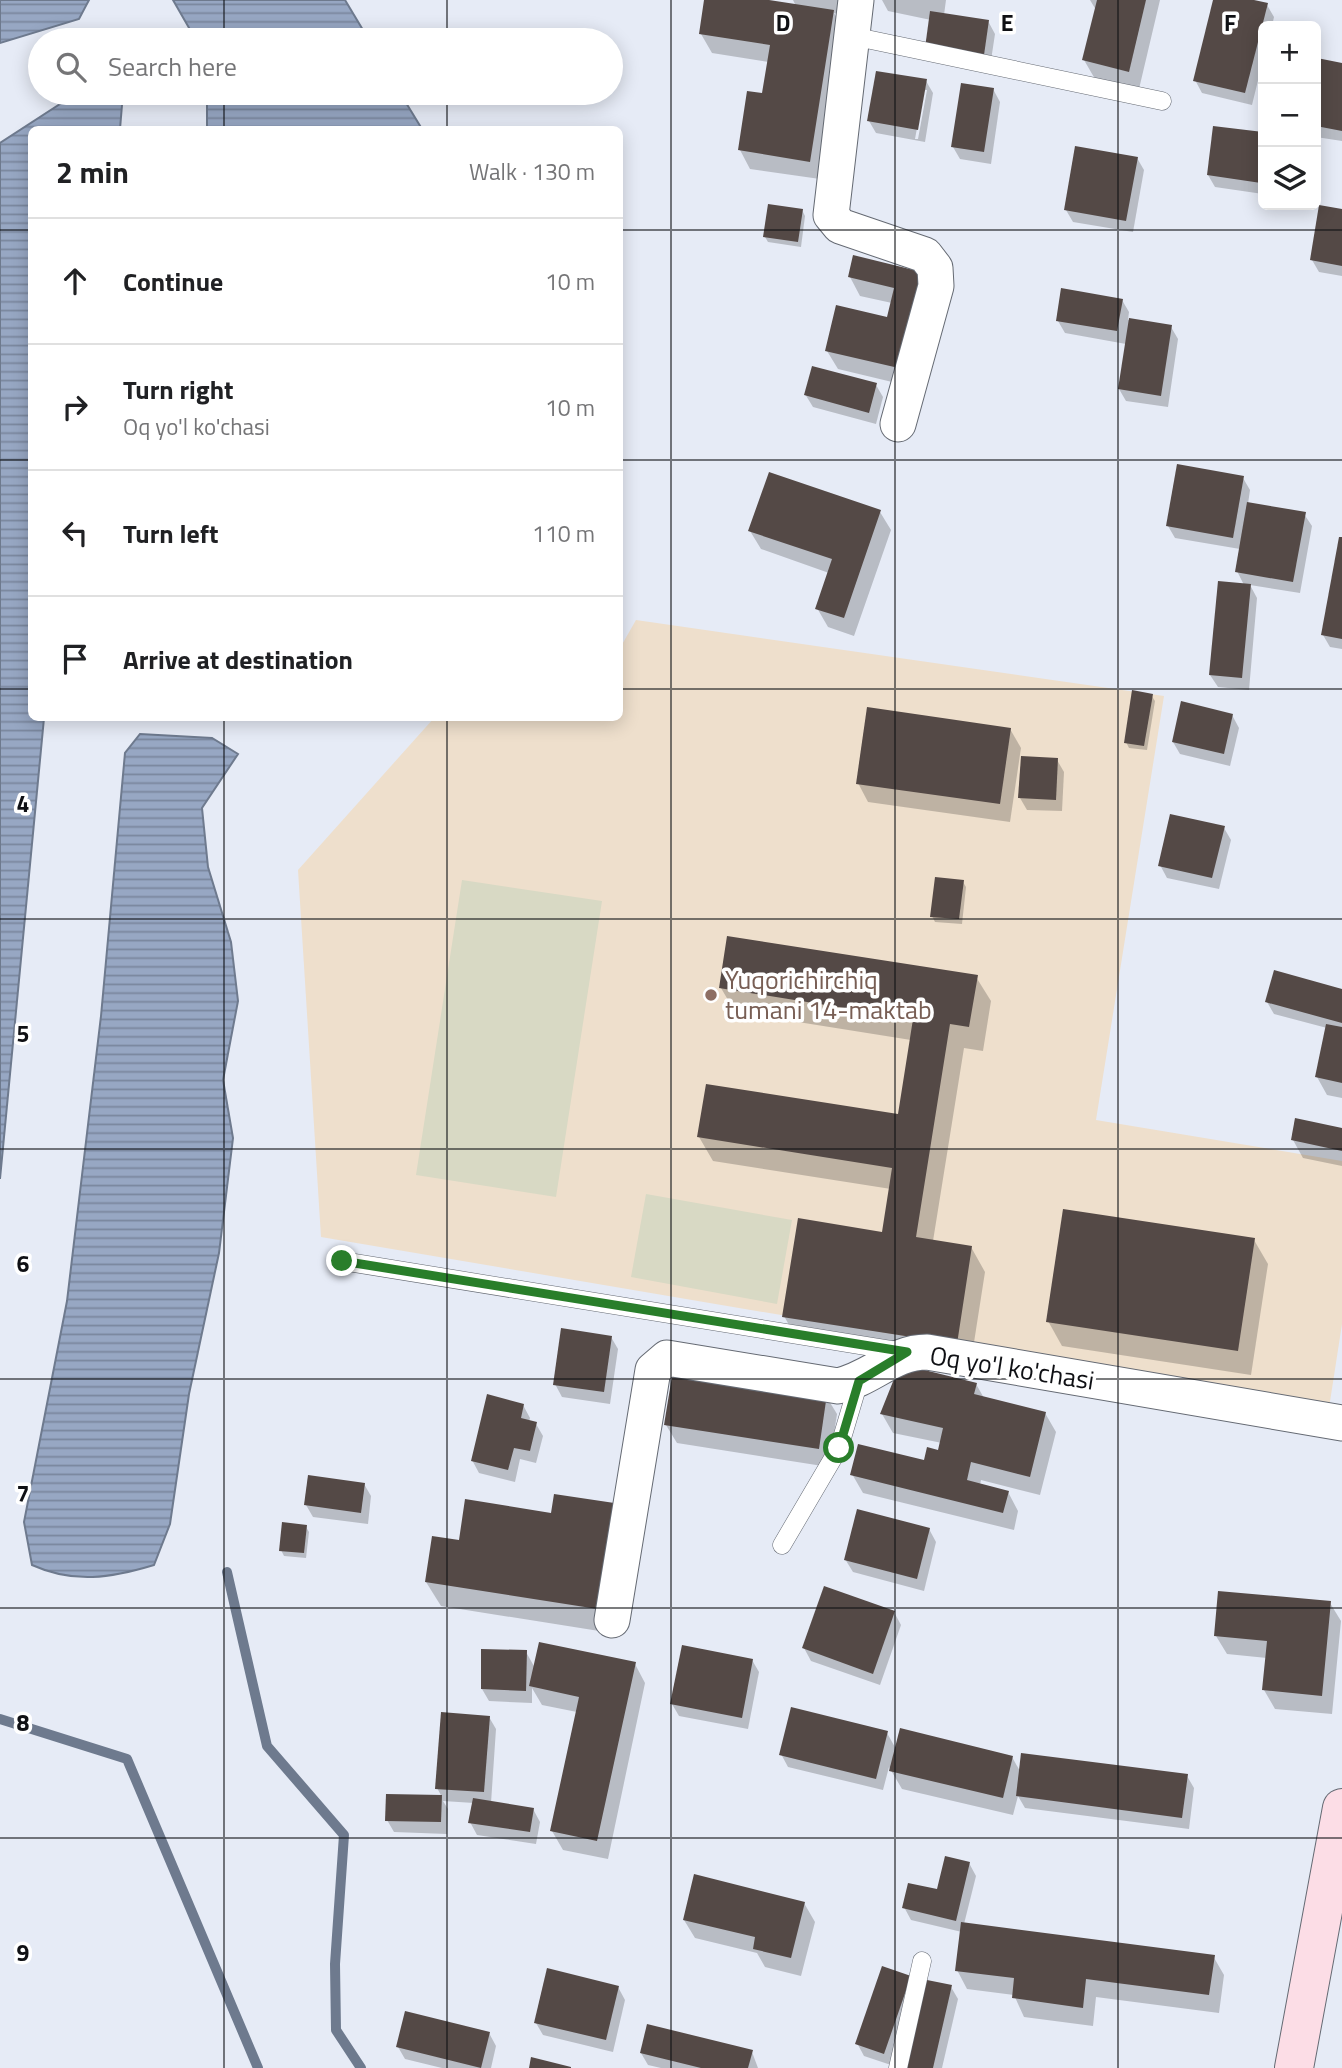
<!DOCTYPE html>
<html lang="en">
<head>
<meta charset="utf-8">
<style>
  :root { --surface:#fff; --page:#f6f6f6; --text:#202124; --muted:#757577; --line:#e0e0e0 }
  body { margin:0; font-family:"Titillium Web",sans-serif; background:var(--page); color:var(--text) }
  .controls { position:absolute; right:21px; top:21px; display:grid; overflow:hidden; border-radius:10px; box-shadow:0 4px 18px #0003 }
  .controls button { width:63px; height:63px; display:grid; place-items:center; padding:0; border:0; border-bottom:2px solid var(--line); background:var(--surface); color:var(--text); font:35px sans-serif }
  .stop { position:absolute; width:21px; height:21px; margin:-16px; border:5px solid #297e2a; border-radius:50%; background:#fff }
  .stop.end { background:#297e2a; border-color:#fff; box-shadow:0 2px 7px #0008 }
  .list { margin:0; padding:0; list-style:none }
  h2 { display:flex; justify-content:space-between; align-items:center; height:91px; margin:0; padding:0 28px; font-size:30px }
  h2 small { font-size:23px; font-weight:400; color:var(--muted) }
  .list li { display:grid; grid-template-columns:46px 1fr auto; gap:21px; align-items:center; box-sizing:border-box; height:126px; padding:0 28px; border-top:2px solid var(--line) }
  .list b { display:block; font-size:26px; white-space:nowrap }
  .list p { margin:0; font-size:23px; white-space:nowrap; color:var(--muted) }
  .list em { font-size:23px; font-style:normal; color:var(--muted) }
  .icon { flex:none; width:38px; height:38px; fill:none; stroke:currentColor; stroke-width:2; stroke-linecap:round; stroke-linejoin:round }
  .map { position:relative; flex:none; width:1342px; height:2068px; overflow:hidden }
  .search { position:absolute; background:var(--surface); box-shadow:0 4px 18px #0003; left:28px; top:28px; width:595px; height:77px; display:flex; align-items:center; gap:18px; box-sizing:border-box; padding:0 24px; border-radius:38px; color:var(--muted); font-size:26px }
  .panel { position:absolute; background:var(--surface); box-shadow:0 4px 18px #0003; left:28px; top:126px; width:595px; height:595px; border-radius:10px }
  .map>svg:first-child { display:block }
  .education { fill:#eedfcc }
  .pitch { fill:#d8d9c4 }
  .water { fill:url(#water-rules); stroke:#6e7a8e; stroke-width:2 }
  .shadow { fill:#0003; fill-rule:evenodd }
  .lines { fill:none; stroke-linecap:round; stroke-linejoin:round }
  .stream { stroke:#6e7a8e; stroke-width:10 }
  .building { fill:#544946 }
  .service-casing { stroke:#656a73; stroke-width:19 }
  .minor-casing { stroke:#656a73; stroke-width:37 }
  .secondary-casing { stroke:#656a73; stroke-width:40 }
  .service { stroke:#fff; stroke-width:18 }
  .minor { stroke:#fff; stroke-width:35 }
  .secondary { stroke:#fcdde6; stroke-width:38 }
  .route { stroke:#297e2a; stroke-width:9 }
  .grid { fill:none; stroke:#0f1014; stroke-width:2; stroke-opacity:0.55 }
  .education-dot { fill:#8d6e63; stroke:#fff; stroke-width:2.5 }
  .labels { text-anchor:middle; stroke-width:7; stroke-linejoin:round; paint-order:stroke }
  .education-label { font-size:26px; fill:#785e54; stroke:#fff; text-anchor:start }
  .street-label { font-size:26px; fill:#0f1014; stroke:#fff }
  .grid-label { font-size:23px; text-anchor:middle; font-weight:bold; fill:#0f1014; stroke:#fff; stroke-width:7; stroke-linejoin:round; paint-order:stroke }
</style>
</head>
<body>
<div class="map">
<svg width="1342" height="2068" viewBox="0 0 1342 2068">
  <defs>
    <pattern id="water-rules" width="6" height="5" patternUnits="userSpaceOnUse" patternTransform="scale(1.75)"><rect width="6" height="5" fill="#97a7c3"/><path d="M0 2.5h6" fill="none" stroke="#7a879d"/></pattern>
  </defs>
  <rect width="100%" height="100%" fill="#e6ebf6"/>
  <polygon class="education" points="636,620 1164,696 1096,1120 1342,1161 1342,1324 1329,1408 321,1237 298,870 434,718 620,718 620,648"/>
  <g class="pitch">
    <polygon points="462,880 602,901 556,1197 416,1175"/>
    <polygon points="646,1194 792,1220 777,1304 631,1277"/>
  </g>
  <g class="water">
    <polygon points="0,0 89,0 79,19 0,43"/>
    <polygon points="173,0 345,0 369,40 196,40"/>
    <polygon points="77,93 116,93 122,105 120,129 32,130 32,718 44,718 0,1179 0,143"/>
    <polygon points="207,93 400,93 422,129 207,129"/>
    <path d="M140,734L212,738L238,754L202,808L208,867L231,942L238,1001L223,1080L233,1138L219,1253L189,1394L170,1524L154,1565C111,1578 74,1584 32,1565L24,1522L67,1301L101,1016L125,753Z"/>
  </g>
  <g class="shadow">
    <polygon points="706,0 758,0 796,6 793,0 840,0 838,14 834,13 844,30 820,179 750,169 740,150 764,95 769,62 712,53 701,34"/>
    <polygon points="882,0 946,0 944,15 988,21 995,34 990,67 931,20 888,11"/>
    <polygon points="1090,0 1160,0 1139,89 1095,79 1084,60 1096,10"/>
    <polygon points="1215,0 1246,0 1267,5 1274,17 1272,26 1263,26 1263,60 1252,105 1202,93 1195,80"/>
    <polygon points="1319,60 1342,65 1342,141 1316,137"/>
    <path d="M926,81L933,93L925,142L876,133L869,121ZM924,90H927L918,139H915Z"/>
    <polygon points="993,89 1000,102 991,164 960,159 953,147"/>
    <polygon points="1215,128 1263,134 1263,194 1215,187 1208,175"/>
    <polygon points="1137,158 1144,170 1133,232 1073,222 1066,210"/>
    <polygon points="802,210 805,216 801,247 768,242 765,237"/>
    <polygon points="1342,210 1342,276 1319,272 1312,260"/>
    <polygon points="925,274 913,387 838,369 827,351 888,319 892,303 860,296 850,277"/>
    <polygon points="1122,300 1129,312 1128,320 1171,327 1178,339 1168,407 1126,401 1119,389 1126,344 1065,333 1058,321"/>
    <polygon points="876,385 883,397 876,424 813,407 805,394"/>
    <polygon points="1243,478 1250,490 1248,504 1304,514 1312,526 1300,593 1250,585 1257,598 1249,690 1218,687 1210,675 1244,585 1237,571 1240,549 1175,538 1168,526"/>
    <polygon points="880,512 891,530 854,636 828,627 817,608 829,573 761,549 750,531"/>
    <polygon points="1342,539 1342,649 1330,647 1323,635"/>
    <polygon points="1151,695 1155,701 1147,750 1129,748 1126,742"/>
    <polygon points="1232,715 1239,728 1230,766 1180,754 1173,742"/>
    <polygon points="1010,729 1021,748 1010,822 868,802 858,783"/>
    <polygon points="1057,760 1064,772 1062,811 1027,810 1020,798"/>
    <polygon points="1224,828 1231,840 1219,889 1167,878 1160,865"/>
    <polygon points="963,882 966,887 962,924 935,922 932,916"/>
    <polygon points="976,977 991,1001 983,1051 964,1048 933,1241 971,1247 985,1272 970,1368 798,1341 784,1316 884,1234 891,1189 713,1161 699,1137 899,1116 911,1040 735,1012 721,988"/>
    <polygon points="1342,991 1342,1098 1327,1095 1317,1077 1327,1028 1274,1014 1267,1002"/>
    <polygon points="1342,1129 1342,1166 1303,1158 1293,1140"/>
    <polygon points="1254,1240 1268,1264 1251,1375 1062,1346 1048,1321"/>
    <polygon points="611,1337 618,1349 610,1404 562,1397 555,1384"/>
    <polygon points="976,1384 984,1398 1045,1413 1056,1432 1040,1495 981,1480 980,1485 1008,1492 1018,1511 1014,1530 863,1493 852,1474 926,1462 940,1452 942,1443 893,1433 882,1414"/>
    <polygon points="826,1396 837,1414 829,1467 677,1443 666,1425"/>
    <polygon points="523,1405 530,1418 529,1422 536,1424 543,1436 536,1463 520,1459 515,1482 479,1473 472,1460"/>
    <polygon points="364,1484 371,1496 368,1524 313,1517 306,1505"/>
    <polygon points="306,1527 309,1532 306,1558 284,1556 281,1550"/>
    <polygon points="929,1529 936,1542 924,1591 853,1572 845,1559"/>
    <polygon points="634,1530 618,1634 441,1606 426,1582 460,1541"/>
    <polygon points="1330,1603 1341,1621 1332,1714 1275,1709 1264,1690 1267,1658 1227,1654 1216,1636"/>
    <polygon points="894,1612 901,1625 880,1685 811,1661 804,1648"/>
    <polygon points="526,1652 535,1668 635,1664 645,1683 608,1859 563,1850 552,1831 577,1712 542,1705 532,1688 532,1703 489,1701 482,1689"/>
    <polygon points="752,1660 759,1672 748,1729 679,1716 672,1704"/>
    <polygon points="489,1717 496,1729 491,1803 533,1809 540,1822 536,1844 477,1835 470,1822 474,1803 443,1801 448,1809 447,1834 394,1832 387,1820 387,1796 442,1797 437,1788"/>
    <polygon points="887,1733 896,1749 1012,1757 1021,1773 1187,1776 1194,1788 1189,1829 1025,1808 1018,1796 1013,1815 902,1789 889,1767 883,1790 788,1767 781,1754"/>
    <polygon points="969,1863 976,1876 964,1924 1213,1956 1224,1975 1219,2013 1096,1997 1093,2026 1024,2017 1014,1995 967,1989 957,1970 962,1932 911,1920 904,1907 938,1891"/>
    <polygon points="804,1903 815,1922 801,1976 765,1967 757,1953 695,1938 684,1920"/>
    <polygon points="910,1977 891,2065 864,2056 857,2043"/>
    <polygon points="618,1987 625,2000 613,2052 543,2035 536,2023"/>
    <polygon points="951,1987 958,1999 942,2068 904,2068"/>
    <polygon points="489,2033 496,2046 491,2068 442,2068 405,2059 398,2047"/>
    <polygon points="752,2052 758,2068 661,2068 648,2065 641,2053"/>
  </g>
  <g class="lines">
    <g class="stream">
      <polyline points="227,1572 267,1746 344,1835 335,1964 336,2030 361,2068"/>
      <polyline points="0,1719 127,1759 258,2068"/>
    </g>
  </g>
  <g class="building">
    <polygon points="704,0 769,0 834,10 810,162 738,150 747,91 762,93 770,45 699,34"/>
    <polygon points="1097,0 1146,0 1129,72 1082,60"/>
    <polygon points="1213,0 1254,0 1268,3 1245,93 1193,81"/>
    <polygon points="930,11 989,20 984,55 925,48"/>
    <polygon points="1317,58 1342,63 1342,131 1316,126"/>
    <polygon points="876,71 927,79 918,130 867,121"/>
    <polygon points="961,83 994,88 984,152 951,147"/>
    <polygon points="1213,126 1263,132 1261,183 1207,175"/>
    <polygon points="1075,146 1138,157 1126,221 1064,210"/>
    <polygon points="768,204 803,209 798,242 763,237"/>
    <polygon points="1319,205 1342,209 1342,266 1310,260"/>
    <polygon points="853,255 926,273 903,369 825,351 836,305 887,317 894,288 848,277"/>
    <polygon points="1061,288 1123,299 1117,331 1056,321"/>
    <polygon points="1129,318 1172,325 1161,396 1118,389"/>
    <polygon points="812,366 877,383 869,413 804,395"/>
    <polygon points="1177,464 1244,476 1233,538 1166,526"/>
    <polygon points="769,472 881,510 844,618 815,609 832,559 748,531"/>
    <polygon points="1247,502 1306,512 1293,582 1235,572"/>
    <polygon points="1339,537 1342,537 1342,639 1321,635"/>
    <polygon points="1218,581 1251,584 1242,678 1209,675"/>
    <polygon points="1132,690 1153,694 1144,746 1124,743"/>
    <polygon points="1181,701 1233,714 1224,754 1172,742"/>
    <polygon points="867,707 1011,728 1000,804 856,784"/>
    <polygon points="1021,756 1058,758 1056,800 1018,798"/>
    <polygon points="1170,814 1225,826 1212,878 1158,866"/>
    <polygon points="935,877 964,880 959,919 930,917"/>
    <polygon points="727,936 978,975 969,1027 950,1024 916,1237 972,1246 957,1344 782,1317 798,1218 882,1232 892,1168 697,1137 706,1084 898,1114 913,1019 719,988"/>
    <polygon points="1274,970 1342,989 1342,1023 1265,1002"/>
    <polygon points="1326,1024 1342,1027 1342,1083 1315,1077"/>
    <polygon points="1295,1118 1342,1128 1342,1151 1291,1140"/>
    <polygon points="1063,1209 1255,1238 1238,1351 1046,1322"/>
    <polygon points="561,1328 612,1336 604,1392 553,1385"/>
    <polygon points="900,1364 977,1383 974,1394 1046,1412 1030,1477 971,1462 967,1480 1009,1491 1003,1513 850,1475 858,1444 924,1460 927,1447 938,1450 943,1428 880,1414"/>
    <polygon points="673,1370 827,1394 819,1449 664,1425"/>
    <polygon points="487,1394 524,1404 521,1418 537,1422 530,1451 514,1448 508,1470 471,1461"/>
    <polygon points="308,1475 365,1483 361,1513 304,1505"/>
    <polygon points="554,1494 621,1504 604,1610 425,1582 432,1536 459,1540 465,1499 551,1513"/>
    <polygon points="857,1509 930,1528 917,1579 844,1560"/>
    <polygon points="282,1522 307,1525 304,1553 279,1551"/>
    <polygon points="824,1586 895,1611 873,1674 802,1648"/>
    <polygon points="1218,1591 1331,1601 1322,1696 1262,1690 1267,1641 1214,1636"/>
    <polygon points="539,1642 636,1662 597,1841 550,1831 579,1697 529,1686"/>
    <polygon points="682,1645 753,1659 742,1718 670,1704"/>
    <polygon points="481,1649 527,1650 526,1691 481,1689"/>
    <polygon points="791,1707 888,1731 876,1779 779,1755"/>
    <polygon points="441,1712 490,1716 484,1792 435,1789"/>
    <polygon points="900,1728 1013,1756 1003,1798 889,1771"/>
    <polygon points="1021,1753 1188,1774 1182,1818 1016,1796"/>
    <polygon points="386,1794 442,1795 441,1822 385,1821"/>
    <polygon points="473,1798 534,1808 530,1832 468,1823"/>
    <polygon points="945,1856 970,1862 956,1921 902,1908 908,1883 937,1889"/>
    <polygon points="694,1874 805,1902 791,1958 753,1949 755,1937 683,1920"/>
    <polygon points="961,1922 1215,1955 1209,1995 1086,1979 1083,2008 1012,1998 1014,1978 955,1971"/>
    <polygon points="882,1966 911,1976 884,2054 855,2044"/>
    <polygon points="547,1968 619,1986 606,2040 534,2023"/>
    <polygon points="922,1979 952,1985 933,2068 903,2068"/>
    <polygon points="405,2011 490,2032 481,2068 396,2047"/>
    <polygon points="647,2024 753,2050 748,2068 701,2068 640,2053"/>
    <polygon points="531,2057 571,2067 571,2068 529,2068"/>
  </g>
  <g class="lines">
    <defs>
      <g id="service">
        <polyline points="852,36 1162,101"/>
        <polyline points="342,1261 903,1352"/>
        <polyline points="782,1545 839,1448 859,1381"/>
        <polyline points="898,2068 922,1961"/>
      </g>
      <g id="minor">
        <polyline points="856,0 831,215 840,226 925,255 935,268 936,286 898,424"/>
        <path d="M612,1620L653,1370L667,1358L838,1386C873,1378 892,1352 927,1352L1342,1423"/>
      </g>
      <polyline id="secondary" points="1294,2068 1342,1808"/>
    </defs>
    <use href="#service" class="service-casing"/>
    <use href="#minor" class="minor-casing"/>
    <use href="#secondary" class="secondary-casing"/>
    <use href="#service" class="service"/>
    <use href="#minor" class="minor"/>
    <use href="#secondary" class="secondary"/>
  </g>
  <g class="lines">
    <polyline class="route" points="342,1261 907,1352 859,1381 839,1448"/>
  </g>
  <path class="grid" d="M224,0V40M447,0V40M671,0V2068M895,0V2068M1118,0V2068M224,93V130M447,93V130M0,230H32M620,230H1342M0,460H32M620,460H1342M0,689H32M620,689H1342M224,718V2068M447,718V2068M0,919H1342M0,1149H1342M0,1379H1342M0,1608H1342M0,1838H1342"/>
  <circle class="education-dot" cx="711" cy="995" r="7"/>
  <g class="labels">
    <g class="education-label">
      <text x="725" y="989">Yuqorichirchiq<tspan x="725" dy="30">tumani 14-maktab</tspan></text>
    </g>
    <g class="street-label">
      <text transform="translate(1012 1368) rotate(9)" y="9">Oq yo'l ko'chasi</text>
    </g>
  </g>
  <g class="grid-label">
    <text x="783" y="31">D</text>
    <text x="1007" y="31">E</text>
    <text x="1230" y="31">F</text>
    <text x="23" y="812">4</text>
    <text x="23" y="1042">5</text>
    <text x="23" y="1272">6</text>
    <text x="23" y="1502">7</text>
    <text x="23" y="1731">8</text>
    <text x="23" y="1961">9</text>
  </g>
</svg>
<div class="controls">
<button>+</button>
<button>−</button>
<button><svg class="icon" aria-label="layers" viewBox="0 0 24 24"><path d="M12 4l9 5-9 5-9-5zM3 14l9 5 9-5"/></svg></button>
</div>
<div class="stop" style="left:839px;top:1448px"></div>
<div class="stop end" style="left:342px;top:1261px"></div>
<div class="search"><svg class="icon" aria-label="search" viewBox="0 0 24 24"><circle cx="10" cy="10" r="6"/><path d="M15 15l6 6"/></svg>Search here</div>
<section class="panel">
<h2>2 min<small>Walk · 130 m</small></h2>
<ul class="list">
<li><svg class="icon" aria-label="ahead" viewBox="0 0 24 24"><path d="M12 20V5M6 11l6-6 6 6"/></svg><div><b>Continue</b></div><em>10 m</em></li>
<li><svg class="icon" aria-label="right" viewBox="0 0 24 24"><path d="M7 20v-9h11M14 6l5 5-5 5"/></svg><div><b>Turn right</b><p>Oq yo'l ko'chasi</p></div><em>10 m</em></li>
<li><svg class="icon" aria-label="left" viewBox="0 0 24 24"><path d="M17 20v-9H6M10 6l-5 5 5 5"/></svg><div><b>Turn left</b></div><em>110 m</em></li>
<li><svg class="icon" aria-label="arrive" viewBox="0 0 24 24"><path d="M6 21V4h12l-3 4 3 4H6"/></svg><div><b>Arrive at destination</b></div></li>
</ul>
</section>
</div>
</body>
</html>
